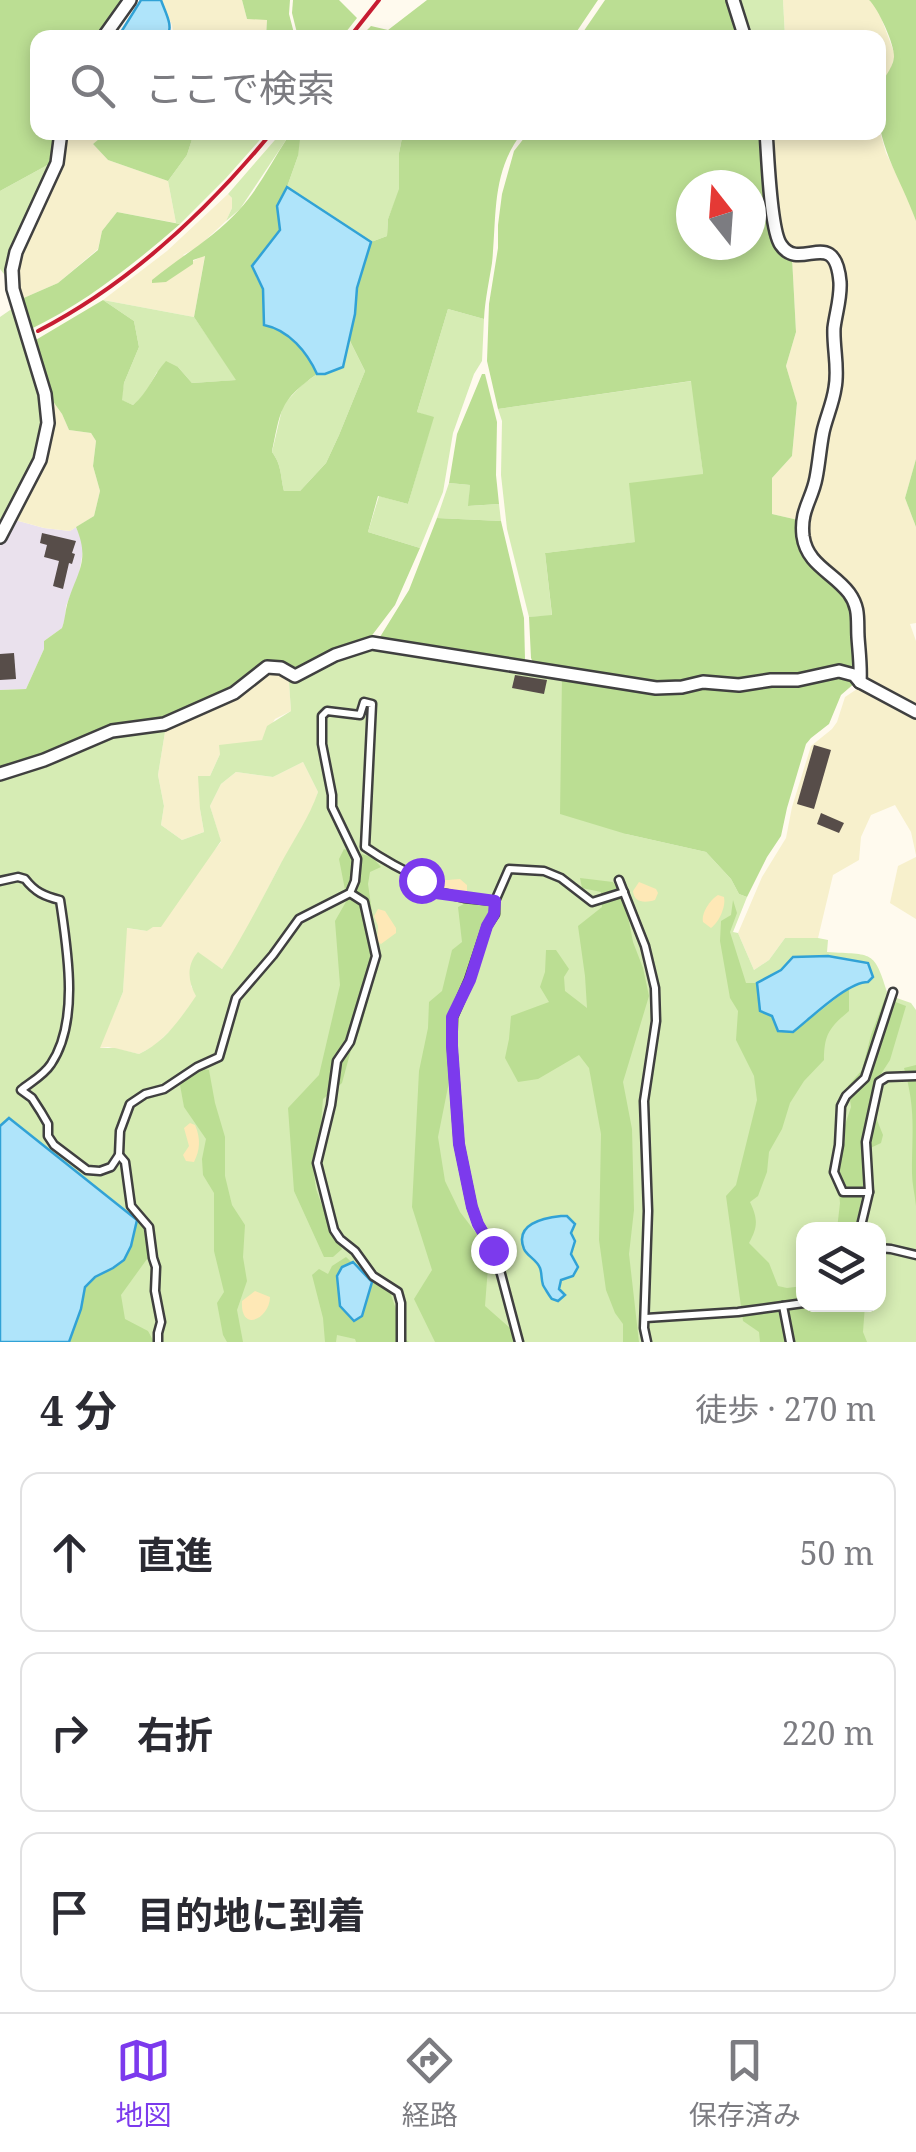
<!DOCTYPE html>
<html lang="ja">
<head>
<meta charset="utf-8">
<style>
  :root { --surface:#fff; --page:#f7f7f7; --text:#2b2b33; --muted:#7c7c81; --line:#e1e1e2; --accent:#7c3aed }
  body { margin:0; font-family:"Noto Serif","Noto Sans JP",serif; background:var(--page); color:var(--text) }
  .controls { position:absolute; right:30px; bottom:30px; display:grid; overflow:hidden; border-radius:20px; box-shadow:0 5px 15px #0003 }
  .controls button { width:90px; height:90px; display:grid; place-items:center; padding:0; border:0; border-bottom:2px solid var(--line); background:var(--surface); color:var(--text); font:50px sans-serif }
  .compass { position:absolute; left:676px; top:170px; width:90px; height:90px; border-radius:50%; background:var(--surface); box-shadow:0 5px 15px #0003; rotate:343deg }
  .stop { position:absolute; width:30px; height:30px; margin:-22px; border:8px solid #7c3aed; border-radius:50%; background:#fff }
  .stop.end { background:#7c3aed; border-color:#fff; box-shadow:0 2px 10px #0008 }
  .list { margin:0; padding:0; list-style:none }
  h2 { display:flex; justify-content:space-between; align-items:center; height:130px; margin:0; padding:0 40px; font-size:42px }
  h2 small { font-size:32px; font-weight:400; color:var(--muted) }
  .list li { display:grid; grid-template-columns:65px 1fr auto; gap:30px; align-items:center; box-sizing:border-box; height:160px; margin:0 20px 20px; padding:0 20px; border:2px solid var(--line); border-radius:20px }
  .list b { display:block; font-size:38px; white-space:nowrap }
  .list em { font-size:32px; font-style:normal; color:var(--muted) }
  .icon { flex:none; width:55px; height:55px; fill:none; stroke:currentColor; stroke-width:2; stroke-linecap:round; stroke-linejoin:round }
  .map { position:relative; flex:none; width:916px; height:1342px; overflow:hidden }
  .search { position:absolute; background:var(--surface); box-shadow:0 5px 15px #0003; left:30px; right:30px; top:30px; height:110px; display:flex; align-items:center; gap:25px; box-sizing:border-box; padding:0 35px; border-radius:20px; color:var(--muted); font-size:38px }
  .sheet { height:670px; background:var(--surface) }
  nav { display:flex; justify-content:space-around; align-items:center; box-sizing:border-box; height:140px; border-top:2px solid var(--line); background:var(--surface); font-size:28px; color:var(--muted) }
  nav a { display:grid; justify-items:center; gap:5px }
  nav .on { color:var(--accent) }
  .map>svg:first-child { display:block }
  .industrial { fill:#eae1ed }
  .farmland { fill:#f7f0cc }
  .green { fill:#d6ecb4; fill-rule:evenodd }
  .forest { fill:#bbde93; fill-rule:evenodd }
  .sand { fill:#fee8b6 }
  .water { fill:#afe4fa; stroke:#31a2d6; stroke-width:2.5 }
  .building { fill:#574d49 }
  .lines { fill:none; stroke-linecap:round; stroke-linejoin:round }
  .service-casing { stroke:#404040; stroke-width:11 }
  .minor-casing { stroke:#404040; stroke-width:16 }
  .service { stroke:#fff; stroke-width:6 }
  .minor { stroke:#fff; stroke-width:11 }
  .rail { stroke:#c71c32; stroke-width:4 }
  .route { stroke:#7c3aed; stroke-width:12 }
</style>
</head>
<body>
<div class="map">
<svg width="916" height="1342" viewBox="0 0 916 1342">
  <rect width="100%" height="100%" fill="#fffaee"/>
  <polygon class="industrial" points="15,520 44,528 70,531 76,527 84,545 79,574 66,606 65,619 62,628 44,641 44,649 26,689 0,690 0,546"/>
  <g class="farmland">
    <polygon points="161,0 242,0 247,19 267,19 266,37 170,37 173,32 172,25"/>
    <polygon points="783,0 869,0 877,7 895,55 891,68 879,88 878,38 785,37"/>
    <polygon points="879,129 886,153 907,195 916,221 916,459 905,498 916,527 916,623 910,624 916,641 916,708 863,677 806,534 838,343 839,260 793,250 782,240 769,133 878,132"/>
    <polygon points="66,133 106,133 93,144 108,160 168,181 176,223 117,212 102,231 98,249 58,283 19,300 17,271 21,254 61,165"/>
    <polygon points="228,194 232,198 232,208 226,221 198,247 183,255 193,261 205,255 194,317 103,300 167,251"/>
    <polygon points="792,257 829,257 836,279 834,370 813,476 798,520 772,514 772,478 792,456 797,404 786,366 796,332"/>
    <polygon points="52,400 62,414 69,430 91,433 96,441 93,466 100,491 94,516 70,531 44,528 15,520 44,462 49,445 53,423"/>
    <polygon points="276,670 287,676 289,683 291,711 275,719 262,740 220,754 210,776 200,809 204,832 182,840 161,825 164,806 158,775 166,726 269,672"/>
    <polygon points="860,687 916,716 916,855 911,832 895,805 871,815 861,837 859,860 833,875 818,938 785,938 769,960 754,970 738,933 762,877 786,838 792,807 811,746 832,729 837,722 845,697"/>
    <polygon points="303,762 318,792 310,816 280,865 243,937 222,969 198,953 191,986 197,996 175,1026 154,1046 139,1054 108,1047 99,1048 123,992 126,928 147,931 221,842 210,806 221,784 236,772 273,777"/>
    <polygon points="916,857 916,919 890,903 898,866"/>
  </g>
  <g class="green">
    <polygon points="736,0 783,0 785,37 749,37"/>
    <polygon points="194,133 266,133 226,178 180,224 176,223 168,181 187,155"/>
    <polygon points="281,133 403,133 399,153 400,189 388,219 387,236 371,242 287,187 298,156 288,137 240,209 226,221 232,208 232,198 228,194"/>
    <polygon points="53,162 8,279 0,269 0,191"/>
    <polygon points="103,300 194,317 237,380 192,383 178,367 157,372 143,397 133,405 121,400 124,383 139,347 134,321"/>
    <path d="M13,308C29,358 53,406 36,458C28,482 12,505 0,527V317Z"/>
    <polygon points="448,309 484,319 482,361 474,374 453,433 443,492 420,548 368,532 379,496 408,504 433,418 417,412"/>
    <path d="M349,339L365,371L339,435L326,463L300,491H284C280,474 282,466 272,452L283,405L302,385L317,374H325L343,367Z"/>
    <polygon points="692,381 703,474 636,542 545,553 552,616 529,617 507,529 501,475 502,421 498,409"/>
    <polygon points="449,483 470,485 469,506 499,504 501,521 437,518"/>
    <path d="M376,647L562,676L626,834L706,852L731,879L739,894L747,897L733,932L738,933L754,970L769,960L785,938H818L828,940L827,952C873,955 874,949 888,995L911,1003L916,1010V1342H0V780L112,736L166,726L158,775L164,806L161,825L182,840L204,832L200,809L198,776H210L220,754L219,745L262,740L267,726L291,711L289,683L287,676ZM303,762L318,792C309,818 294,839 281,863C262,899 244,935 222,969L198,952C186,965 188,982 196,996C180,1019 165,1042 139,1054L115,1048H100L123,992L127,928L147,931L153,927H161L221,841L210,806L221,784L236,772L273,777ZM804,1230H878V1304H804Z"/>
  </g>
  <g class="forest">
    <polygon points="0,0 126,0 98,37 38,38 38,132 56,133 53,162 0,191"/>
    <polygon points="242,0 290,0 289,14 295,37 266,37 267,20 247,19"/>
    <polygon points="293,0 339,0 357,18 342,37 298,37 292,13"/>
    <polygon points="427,0 598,0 573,37 360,37 371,26 388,30"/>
    <polygon points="605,0 729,0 742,38 579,38"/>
    <path d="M869,0H916V221C900,176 874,143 878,93C880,80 893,70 894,57C895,45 878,8 869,0Z"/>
    <polygon points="106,133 106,132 194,133 187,155 168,181 108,160 93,144"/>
    <path d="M403,133H522C491,172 497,216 492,263C489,282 485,300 484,319L448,309L417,412L434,417L408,504L378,496L368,532L420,548L395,605L370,638L299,669L290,668L271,661L232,691L166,720L0,771V690L26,689L44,649V641L62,628C65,620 65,613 67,605C76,573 91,562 76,527L94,516L100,491L93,466L96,441L91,433L69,430L62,414L52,400L34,341L103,300L134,321L139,347L124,383L122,400L133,405C148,393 153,375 166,361L178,367L192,383L236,380L194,317L205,256L193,260V264L166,282L152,283V280C181,256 214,238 239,210C258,190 272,161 288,137L300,139L298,156L287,187L277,206L281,230L256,260V277L263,289L264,325C289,330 306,352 317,374C279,401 281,410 272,452C282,466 280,474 284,491H300L326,463L339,435L365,371L349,339L355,314L357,288L371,242L387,236L388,219L399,189V153Z"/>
    <path d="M528,133H762L773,236L792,257L796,332L786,366L797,403L792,456L772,478V514L798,520L799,546L804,557L846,595L856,616V672L738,682L656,684L534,665L531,658L529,617L552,615L545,553L635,542L629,483L703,474L691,381L498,409L487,361L489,304L498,248V225L502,194L514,151ZM691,185H751V245H691Z"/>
    <path d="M117,212L180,224C133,265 85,303 29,330L19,300L58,283L98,250L102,231Z"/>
    <polygon points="482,374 485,374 497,422 496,475 499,504 468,506 470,485 449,483 457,434"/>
    <polygon points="916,459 916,527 905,498"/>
    <polygon points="437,518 501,521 524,618 525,659 521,663 381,642 380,637 409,590"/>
    <polygon points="839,674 856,682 841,695 829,724 811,738 806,744 787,808 781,836 767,857 747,897 739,894 731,879 706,852 626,834 560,814 562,676 656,691"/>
    <polygon points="344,849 372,857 381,867 370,872 368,884 379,961 360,1030 351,1050 342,1083 323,1099 320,1135 312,1160 316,1189 332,1233 342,1249 333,1257 324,1257 294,1191 288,1108 319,1075 340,985 335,921 347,900 339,859"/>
    <polygon points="580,878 613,882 625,901 633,942 643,968 649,996 623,1082 632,1129 634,1210 629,1254 639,1342 623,1342 623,1324 615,1313 606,1290 599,1240 601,1134 589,1068 579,1055 538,1079 518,1082 505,1058 509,1039 511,1016 549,1002 540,987 545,972 546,950 556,950 569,969 564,977 565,991 587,1008 585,976 578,926 602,907 601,892 582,888"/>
    <path d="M733,900L737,913L730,932L746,983H757L760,1011L814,1016L849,988V1011C830,1027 824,1034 824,1060L804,1081L790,1103L782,1129L769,1152L767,1172L758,1196L750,1202C758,1219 758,1227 749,1243L769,1263L778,1286L787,1288L803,1286L804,1304L865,1305L863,1332L867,1342H760L759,1332L743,1321L726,1196L736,1185L757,1100L754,1076L736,1040L738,1011L730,998L720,941L721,921L731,915Z"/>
    <path d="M468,902L490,904L491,913C476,935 468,964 470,991L456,999L446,1018L449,1082L438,1137L445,1181L460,1212L480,1238L488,1267L485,1306L511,1329L513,1342H435L414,1299L432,1270L412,1207L419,1071L428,1028L429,1002L442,991L452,950L462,942L458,907Z"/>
    <path d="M885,998L906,1006L890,1060L879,1077L874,1093L877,1120L883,1135L881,1143L862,1152C866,1185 862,1198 855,1229H837L840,1203L837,1172L845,1141V1125L851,1107L848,1086L862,1070L871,1035Z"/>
    <path d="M916,1065V1206C915,1195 912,1184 912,1173C912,1132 916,1109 904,1068Z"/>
    <polygon points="196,1068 209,1070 215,1103 225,1137 225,1176 232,1205 245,1225 243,1257 247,1281 237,1310 243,1342 227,1342 223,1335 217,1303 224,1292 214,1251 214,1193 203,1175 202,1159 206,1139 184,1107 180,1085"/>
    <polygon points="137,1220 154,1226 157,1252 147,1259 121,1295 125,1319 148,1331 154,1342 69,1342 81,1309 85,1287 95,1277 113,1268 131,1246"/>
    <polygon points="346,1257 372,1282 379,1284 390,1292 398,1315 398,1334 409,1342 356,1342 355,1339 337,1335 336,1342 325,1342 323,1318 312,1275 319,1269 328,1274 332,1266"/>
  </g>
  <g class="sand">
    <path d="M422,868C429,870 430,875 436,878C442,882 453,879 460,879L467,885V893L464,896L428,887L417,878V873Z"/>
    <path d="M639,882L656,889L658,893L655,900C645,903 634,903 633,891Z"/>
    <path d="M718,895L724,897C726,907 719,922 711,928L703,922C701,913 710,900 718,895Z"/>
    <polygon points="378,909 385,911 396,928 396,933 381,944 377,941 378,926 374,916"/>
    <path d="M190,1123L195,1125C201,1139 200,1150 194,1162L186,1161L183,1155L189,1146L184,1128Z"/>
    <path d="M255,1291L270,1297C270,1318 240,1334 242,1301Z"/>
  </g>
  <g class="water">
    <path d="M141,0H161C165,12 174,26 167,37H118Z"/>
    <path d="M287,187L371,242L357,288L355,314L343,367L325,374H317C307,352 289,330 264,325L263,289L252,266L280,230L277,206Z"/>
    <path d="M828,956L868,963L873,977L868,982C847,982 811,1018 793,1032L778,1031L772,1016L760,1011L757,983L781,970L793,957Z"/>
    <polygon points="9,1118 137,1220 131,1246 124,1260 113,1268 95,1277 85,1287 81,1309 69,1342 0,1342 0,1126"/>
    <path d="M561,1216H567L575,1224L571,1233L575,1241L571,1254L578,1267L573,1276L561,1280L559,1289L565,1295L558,1301L552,1299C550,1297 544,1287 543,1285C541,1279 542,1273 540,1268C537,1260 527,1256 524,1249C514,1224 543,1218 561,1216Z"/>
    <polygon points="353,1262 372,1282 362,1316 354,1321 340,1306 337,1276 342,1267"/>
  </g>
  <g class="building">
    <polygon points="42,533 76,541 72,553 75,554 72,564 69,563 63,589 53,586 59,561 44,557 47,545 40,543"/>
    <polygon points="14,653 16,679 0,680 0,654"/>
    <polygon points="515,675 547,680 544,694 512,688"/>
    <polygon points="814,745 831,750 814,809 797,804"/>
    <polygon points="821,813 844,823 839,833 817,824"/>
  </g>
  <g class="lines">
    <defs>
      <g id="service">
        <polyline points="619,880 645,946 655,988 656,1021 644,1101 648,1211 644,1328 647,1342"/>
        <path d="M0,881L18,877L25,879C35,892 44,896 60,900C67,948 80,1021 51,1064C44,1075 31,1082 21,1090L32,1098L41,1112L48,1124V1136L54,1145L87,1170L100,1171L111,1167L119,1155L120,1131L130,1104L145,1094L164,1089L197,1067L219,1057L236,998L273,955L299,919L350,893L355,881L357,859L332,807V795L322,744V716L327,711L360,715L364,702L372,704L365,847C385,861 406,872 428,882L430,890L464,898L495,901L509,869L544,871L561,878L592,902L624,892"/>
        <polyline points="350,893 364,902 376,956 350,1042 337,1061 331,1105 317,1163 334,1230 340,1239 355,1251 373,1276 398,1292 401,1303 401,1342"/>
        <polyline points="495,901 495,914 487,926 469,980 453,1017 452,1046 459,1144 472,1207 478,1224 493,1250 501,1274 519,1342"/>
        <polyline points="119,1155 125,1162 131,1206 149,1227 153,1258 156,1267 155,1291 161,1322 158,1333 158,1342"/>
        <polyline points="869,1192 866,1142 879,1082 887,1077 916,1076"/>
        <polyline points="860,1230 869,1192 843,1192 834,1172 839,1145 841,1106 846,1096 865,1078 893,992"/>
        <polyline points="878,1248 891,1249 916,1255"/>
        <polyline points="783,1306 790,1342"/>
        <polyline points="646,1318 738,1312 804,1303"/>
      </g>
      <g id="minor">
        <polyline points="733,0 745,38"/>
        <polyline points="103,38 130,0"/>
        <path d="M766,132C768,155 770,230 781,245C800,273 835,225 840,282C841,298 836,312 834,328C833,348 839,368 835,388C833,403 826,418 823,432C820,447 819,463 816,478C812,500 800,510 803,536C807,565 833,572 849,593C860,608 857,620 858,637C859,652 861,666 860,682"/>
        <polyline points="0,537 40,460 48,423 45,394 13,289 12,270 16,252 57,163 61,132"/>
        <polyline points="0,774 44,760 112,731 164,724 234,693 267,667 281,668 295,676 335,655 372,643 656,688 682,687 703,682 739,685 771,680 798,680 839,671 854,675 860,682 916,712"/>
      </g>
    </defs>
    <use href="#service" class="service-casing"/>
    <use href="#minor" class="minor-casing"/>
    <use href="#service" class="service"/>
    <use href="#minor" class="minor"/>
    <g class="rail">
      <polyline points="349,38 379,0"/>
      <path d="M38,331C129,284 207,211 272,132"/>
    </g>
  </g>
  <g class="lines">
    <polyline class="route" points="421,880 428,882 430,890 436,893 495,901 494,914 487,926 470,980 452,1017 452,1046 459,1144 472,1207 478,1224 493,1250"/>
  </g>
</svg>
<div class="controls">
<button><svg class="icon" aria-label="layers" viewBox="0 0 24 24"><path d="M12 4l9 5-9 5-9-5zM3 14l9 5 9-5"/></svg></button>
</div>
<svg class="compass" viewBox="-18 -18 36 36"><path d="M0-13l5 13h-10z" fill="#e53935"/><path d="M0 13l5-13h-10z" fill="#7c7c81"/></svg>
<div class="stop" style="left:421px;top:880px"></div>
<div class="stop end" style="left:493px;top:1250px"></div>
<div class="search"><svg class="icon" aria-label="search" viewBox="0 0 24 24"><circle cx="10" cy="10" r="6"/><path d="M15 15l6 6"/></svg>ここで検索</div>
</div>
<section class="sheet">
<h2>4 分<small>徒歩 · 270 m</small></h2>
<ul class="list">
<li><svg class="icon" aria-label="ahead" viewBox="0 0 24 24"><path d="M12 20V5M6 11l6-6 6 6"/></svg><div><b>直進</b></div><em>50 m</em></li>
<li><svg class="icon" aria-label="right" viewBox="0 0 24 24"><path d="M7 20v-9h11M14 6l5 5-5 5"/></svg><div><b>右折</b></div><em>220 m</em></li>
<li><svg class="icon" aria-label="arrive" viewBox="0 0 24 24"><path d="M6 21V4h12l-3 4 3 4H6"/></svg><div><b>目的地に到着</b></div></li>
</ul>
</section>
<nav>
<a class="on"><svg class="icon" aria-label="map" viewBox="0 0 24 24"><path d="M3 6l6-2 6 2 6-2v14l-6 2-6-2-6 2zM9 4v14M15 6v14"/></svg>地図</a>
<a><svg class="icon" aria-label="directions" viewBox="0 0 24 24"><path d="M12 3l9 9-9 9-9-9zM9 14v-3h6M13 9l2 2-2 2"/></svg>経路</a>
<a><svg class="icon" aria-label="saved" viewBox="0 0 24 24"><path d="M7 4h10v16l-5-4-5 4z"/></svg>保存済み</a>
</nav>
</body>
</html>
